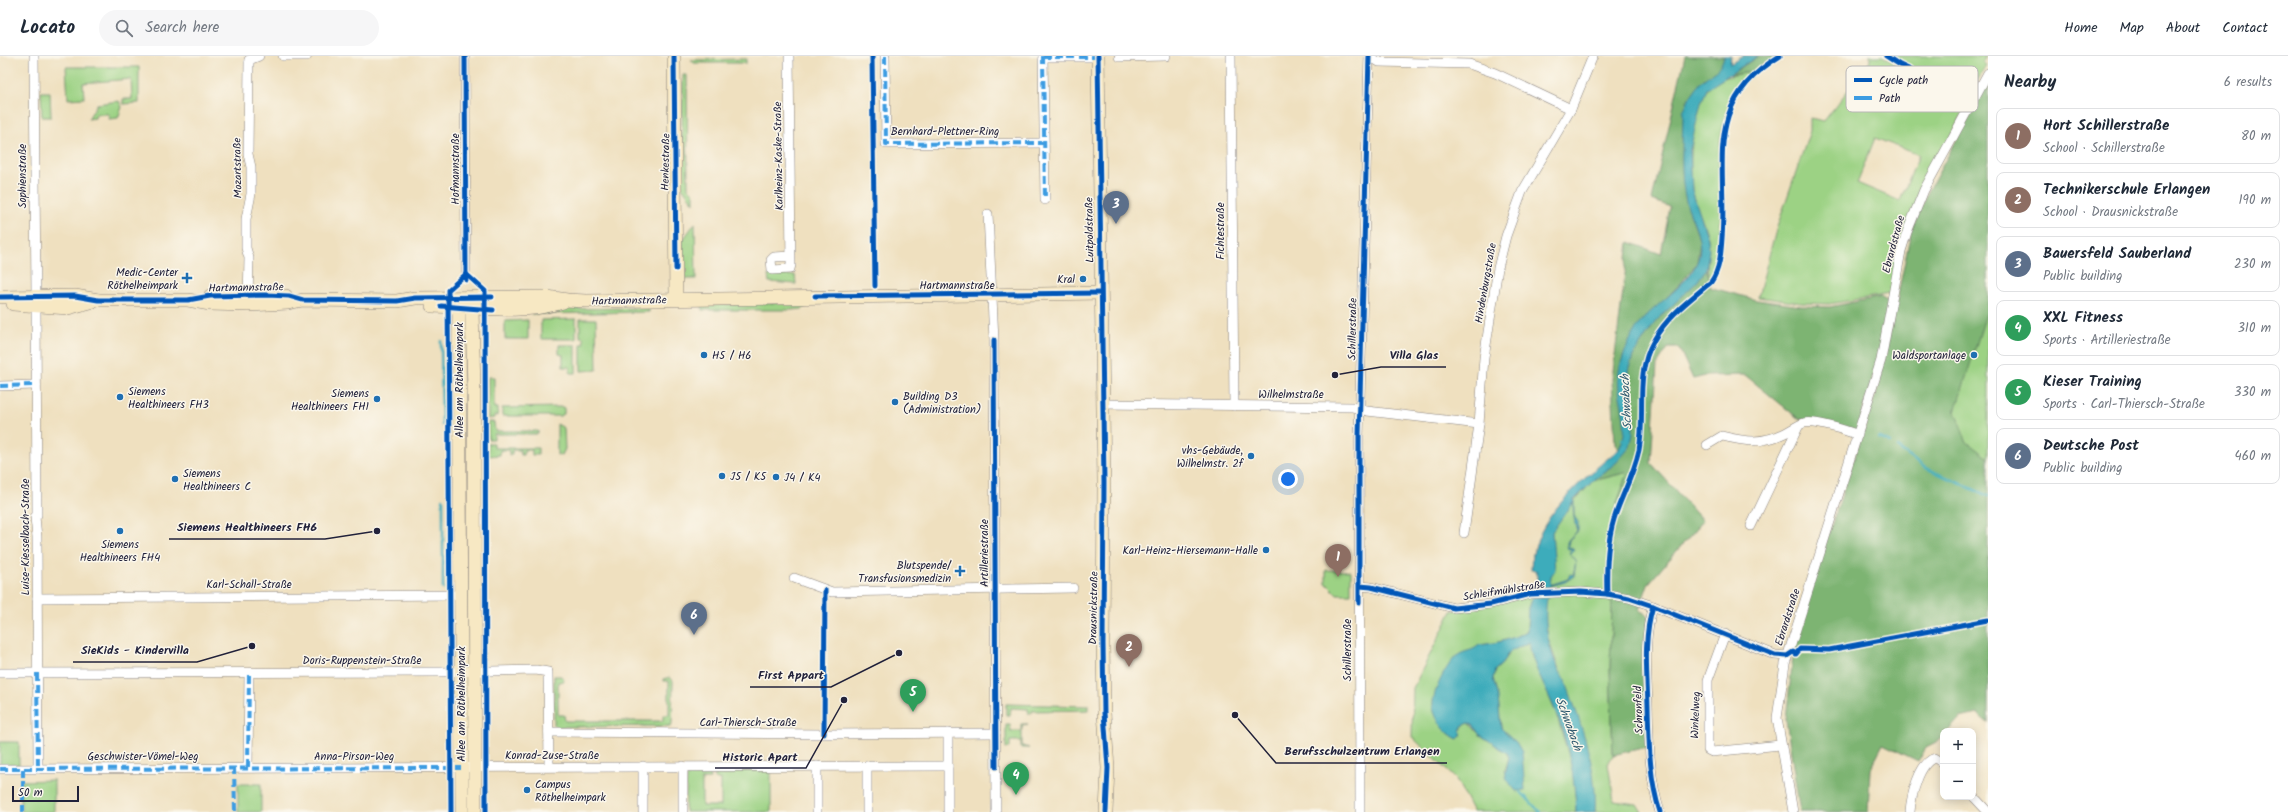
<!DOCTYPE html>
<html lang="en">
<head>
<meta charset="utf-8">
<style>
  :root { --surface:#fff; --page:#f6f6f7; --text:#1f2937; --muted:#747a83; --line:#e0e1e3; --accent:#1f6fb2 }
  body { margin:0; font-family:Kalam,sans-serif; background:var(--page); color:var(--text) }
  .controls { position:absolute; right:12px; bottom:12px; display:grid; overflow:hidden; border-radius:8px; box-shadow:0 2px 10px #0003 }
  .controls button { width:36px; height:36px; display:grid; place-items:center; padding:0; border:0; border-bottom:1px solid var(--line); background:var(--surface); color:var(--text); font:20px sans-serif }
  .scale { position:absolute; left:12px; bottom:10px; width:67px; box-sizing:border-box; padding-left:4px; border:2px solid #22223b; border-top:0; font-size:11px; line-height:14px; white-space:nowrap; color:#22223b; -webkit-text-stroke:3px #fbf7ec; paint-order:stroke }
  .you { position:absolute; left:1288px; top:423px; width:14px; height:14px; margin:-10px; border:3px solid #fff; border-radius:50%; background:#1a73e8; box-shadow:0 0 0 6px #1a73e833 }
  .badge { display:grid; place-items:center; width:26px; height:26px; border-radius:50%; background:var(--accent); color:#fff; font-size:13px; font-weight:700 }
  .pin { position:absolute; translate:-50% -33px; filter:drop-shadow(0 1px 2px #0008) }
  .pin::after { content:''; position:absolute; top:21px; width:14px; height:12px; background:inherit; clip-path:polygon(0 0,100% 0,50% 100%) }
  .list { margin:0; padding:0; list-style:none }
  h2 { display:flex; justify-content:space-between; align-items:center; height:52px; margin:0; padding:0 16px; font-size:17px }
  h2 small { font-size:13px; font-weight:400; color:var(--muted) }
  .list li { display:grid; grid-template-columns:26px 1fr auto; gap:12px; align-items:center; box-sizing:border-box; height:56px; margin:0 8px 8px; padding:0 8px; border:1px solid var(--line); border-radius:8px }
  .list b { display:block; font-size:15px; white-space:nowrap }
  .list p { margin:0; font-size:13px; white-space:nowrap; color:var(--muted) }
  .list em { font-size:13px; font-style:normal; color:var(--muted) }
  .icon { flex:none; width:22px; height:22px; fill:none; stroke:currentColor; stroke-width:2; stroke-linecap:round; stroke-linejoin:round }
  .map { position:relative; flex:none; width:1988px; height:756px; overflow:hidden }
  header { display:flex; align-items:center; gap:24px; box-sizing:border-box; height:56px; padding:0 20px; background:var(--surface); border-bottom:1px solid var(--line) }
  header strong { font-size:19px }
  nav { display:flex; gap:22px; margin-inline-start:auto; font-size:14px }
  .search { width:280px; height:36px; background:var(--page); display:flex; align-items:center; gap:10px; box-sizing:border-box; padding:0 14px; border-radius:22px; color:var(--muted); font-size:15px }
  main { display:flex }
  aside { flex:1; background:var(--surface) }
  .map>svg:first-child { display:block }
  .green { fill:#9cd284; stroke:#5f7a60; fill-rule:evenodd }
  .forest { fill:#7db472; stroke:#506b56 }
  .water { fill:#3eacbb; stroke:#30677b; fill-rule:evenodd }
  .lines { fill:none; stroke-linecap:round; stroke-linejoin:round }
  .stream { stroke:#3eacbb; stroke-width:2.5 }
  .street-casing { stroke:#88817d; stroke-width:10 }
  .secondary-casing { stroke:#88817d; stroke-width:14 }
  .street { stroke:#fff; stroke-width:9 }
  .secondary { stroke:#f7e8c3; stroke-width:13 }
  .quiet { stroke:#3c9ce2; stroke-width:4; stroke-dasharray:8 4; stroke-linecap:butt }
  .cycleway-casing { stroke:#fbf7ec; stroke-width:8 }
  .cycleway { stroke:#0057b8; stroke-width:5 }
  .poi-dot { fill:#1f6fb2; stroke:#fbf7ec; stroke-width:1.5 }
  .labels { text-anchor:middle; stroke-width:3; stroke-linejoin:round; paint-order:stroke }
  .street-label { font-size:11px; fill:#22223b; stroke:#fbf7ec }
  .poi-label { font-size:11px; fill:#22223b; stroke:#fbf7ec; text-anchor:end }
  .water-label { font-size:12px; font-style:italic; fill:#2d596e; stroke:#fbf7ec }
  .key { fill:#fbf7ec; stroke:#bab7b7; stroke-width:1 }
  .key-label { font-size:11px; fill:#22223b }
  .leader { fill:none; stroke:#22223b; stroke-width:1.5 }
  .callout-dot { fill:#22223b; stroke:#fbf7ec; stroke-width:1.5 }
  .callout-label { font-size:12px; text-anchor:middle; font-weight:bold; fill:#22223b; stroke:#fbf7ec; stroke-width:3; stroke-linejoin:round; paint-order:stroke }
</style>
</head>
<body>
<header>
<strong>Locato</strong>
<div class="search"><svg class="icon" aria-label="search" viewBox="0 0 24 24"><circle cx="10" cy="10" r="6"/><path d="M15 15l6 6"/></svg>Search here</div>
<nav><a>Home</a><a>Map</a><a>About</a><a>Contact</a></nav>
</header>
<main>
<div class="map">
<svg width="1988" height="756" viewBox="0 0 1988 756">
  <rect width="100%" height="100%" fill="#fbf7ec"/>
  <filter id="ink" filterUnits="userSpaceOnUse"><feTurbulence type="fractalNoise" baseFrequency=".025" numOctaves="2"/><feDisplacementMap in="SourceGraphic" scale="8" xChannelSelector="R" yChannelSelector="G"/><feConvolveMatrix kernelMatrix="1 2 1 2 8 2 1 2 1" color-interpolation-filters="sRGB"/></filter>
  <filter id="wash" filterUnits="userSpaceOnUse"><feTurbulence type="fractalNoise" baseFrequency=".012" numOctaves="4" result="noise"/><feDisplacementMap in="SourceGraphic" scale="16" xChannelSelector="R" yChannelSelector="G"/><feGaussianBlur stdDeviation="0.9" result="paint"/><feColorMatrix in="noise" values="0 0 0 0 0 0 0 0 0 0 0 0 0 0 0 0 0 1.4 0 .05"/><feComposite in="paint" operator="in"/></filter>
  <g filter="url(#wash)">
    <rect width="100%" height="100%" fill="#efe0bf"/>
    <g class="green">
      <path d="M1869,0H1883L1901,13L1969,46L1920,136L1890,238L1829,248L1801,247L1758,241L1775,177L1810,75V62L1824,65L1866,11L1871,2ZM1875,82L1919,99L1900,145L1857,127Z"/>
      <polygon points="1890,0 1986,0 1983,6 1986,9 1969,40 1967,40 1902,9"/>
      <polygon points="746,3 746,7 694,7 691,4"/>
      <polygon points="66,11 139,11 139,47 123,48 123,43 132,43 131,23 83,27 84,42 68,43"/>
      <path d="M1753,16C1704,72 1724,114 1720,180C1719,195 1719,211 1710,224C1704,207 1711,199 1708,182C1704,166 1695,150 1692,133C1689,111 1691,49 1708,33C1721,20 1736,18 1753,16Z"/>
      <polygon points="683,19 687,19 688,132 694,138 694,147 681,130"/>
      <polygon points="41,36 50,36 51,61 42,61"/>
      <polygon points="119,45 122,51 118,62 109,63 109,58 96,58 95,62 88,63 97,48"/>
      <polygon points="695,167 696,223 685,223 683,213 682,185"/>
      <polygon points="1988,214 1988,404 1932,385"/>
      <polygon points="768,219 795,219 796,228 769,226"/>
      <polygon points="808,246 808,249 802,253 791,254 702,254 702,249"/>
      <polygon points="649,252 649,256 531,258 560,253"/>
      <polygon points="576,263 576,283 541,283 541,264"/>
      <polygon points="580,263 596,263 597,314 581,315 581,288 584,288 583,281 580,281"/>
      <polygon points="528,264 528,283 505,283 505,265"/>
      <polygon points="559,289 576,289 576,317 570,317 570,311 563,311 563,299 559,298"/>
      <polygon points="488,321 494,321 494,352 498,352 498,360 494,360 494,362 488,363"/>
      <polygon points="564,351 564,358 560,360 502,360 502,352"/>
      <polygon points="488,366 494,366 495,375 538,375 538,378 494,378 494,383 488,383"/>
      <polygon points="557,368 564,372 565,393 562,399 557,399"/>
      <polygon points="488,387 494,387 494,392 538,392 538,399 532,399 532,394 524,394 523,399 521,399 520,394 512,394 512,399 509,399 509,394 500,394 500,399 488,400"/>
      <polygon points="1628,416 1615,453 1607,530 1612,549 1610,612 1613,699 1608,708 1614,745 1637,748 1642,756 1595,756 1586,687 1548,583 1544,555 1551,520 1552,476 1564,456 1593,425"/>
      <polygon points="1326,514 1351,515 1351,538 1337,538 1326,527"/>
      <path d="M1533,537L1528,552L1527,575C1511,584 1497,587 1479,589L1474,595L1458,599C1451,611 1432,636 1433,649C1433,656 1437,661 1440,666C1444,673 1450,680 1458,683L1461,680L1462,670L1469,667L1479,678L1507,697L1509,701L1505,715L1516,735L1505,676L1501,672L1498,642L1493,622L1495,614L1502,608L1508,597L1529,586L1531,598L1556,657L1569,700L1575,723L1576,756H1473L1456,723L1412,681L1413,632L1452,555Z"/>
      <polygon points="554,620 561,620 564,623 564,625 558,626 558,659 564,659 565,665 663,665 663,659 669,659 669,625 663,625 663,623 670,621 673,625 672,668 670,670 556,671 554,669"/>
      <polygon points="1006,648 1089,650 1089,654 1032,655 1029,659 1028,653 1011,652 1010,659 1006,659"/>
      <polygon points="1006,668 1010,668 1011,675 1021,675 1021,668 1028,668 1022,669 1022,690 1029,692 1021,692 1021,685 1010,685 1010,692 1006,692"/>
      <rect x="0" y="686" width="19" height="23"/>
      <polygon points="690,714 709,715 710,723 702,723 702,750 721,750 721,723 715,723 715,714 771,715 771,756 685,756 687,716"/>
      <polygon points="54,724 54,756 21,756 21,725"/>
      <rect x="238" y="728" width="23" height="28"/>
    </g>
    <g class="forest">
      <polygon points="1685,0 1724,0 1722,9 1714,18 1704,23 1687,45 1686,145 1700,185 1697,207 1681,227 1639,269 1623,300 1625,378 1619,393 1615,389 1612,323 1629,186 1661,198 1670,151 1652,144"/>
      <polygon points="1758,0 1776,0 1753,16 1730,19"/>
      <polygon points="1988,26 1988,252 1955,356 1967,386 1988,402 1988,667 1977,658 1960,662 1948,675 1943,675 1943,680 1936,687 1926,692 1918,705 1883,688 1870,713 1868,756 1800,756 1786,664 1794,591 1826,486 1879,329 1911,176 1928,136"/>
      <polygon points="1706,213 1710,224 1709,231 1757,244 1801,250 1829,251 1880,241 1889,246 1878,303 1857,374 1799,363 1745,319 1705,320 1693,323 1679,292 1668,292 1657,309 1651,407 1703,465 1648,528 1639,554 1648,559 1647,691 1613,699 1610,612 1612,549 1607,530 1607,517 1615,453 1628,416 1593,425 1617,406 1633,366 1628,315 1633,300 1656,265 1697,226"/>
    </g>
    <path class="water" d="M1724,0H1731L1730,8L1743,0H1758L1707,33L1701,47L1690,94L1692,134L1708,183L1709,195L1706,213L1697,226L1656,265L1633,300L1628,315L1633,366V378L1630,391L1617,406L1593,425L1574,444V460L1578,466V475L1569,484L1568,490L1574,494L1570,499L1576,505L1574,520L1565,526L1550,530C1542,556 1546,585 1557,610C1560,616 1564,622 1567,629C1581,669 1598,713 1595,756H1576C1575,721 1568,687 1555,654C1546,632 1532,610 1529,586L1508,597L1502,608L1495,614L1493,622L1498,642L1501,672L1516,686L1522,696L1525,734L1516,735C1502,718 1505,721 1509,701L1507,697L1479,678L1473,669L1469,667L1462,670L1461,680L1458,683C1447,679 1433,662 1433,649C1432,637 1447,607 1457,600C1464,594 1472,596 1479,589C1497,587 1511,584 1527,575L1528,552L1537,530V515L1531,514L1532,498H1534C1540,457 1588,419 1619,393C1634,366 1612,337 1620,310C1624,297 1631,279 1639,268C1654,249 1689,228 1697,206C1706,185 1691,164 1686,145C1679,117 1683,85 1683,56C1687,45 1694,34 1702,25C1712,15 1720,17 1724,0ZM1573,446C1573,457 1574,465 1577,475C1572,482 1564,483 1568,493L1572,494L1569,496L1576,506L1573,519L1570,518L1568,523L1550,529L1551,520L1555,514L1552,476Z"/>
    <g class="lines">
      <g class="stream">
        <polyline points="441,285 442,369"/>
        <polyline points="1879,382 1890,387"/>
        <polyline points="1622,383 1624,384"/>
        <polyline points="1897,392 1924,411 1988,440"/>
        <polyline points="443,443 443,533"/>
        <polyline points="1521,736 1540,756"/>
      </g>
    </g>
  </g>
  <g filter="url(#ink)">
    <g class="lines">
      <defs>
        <g id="street">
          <polyline points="34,0 36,240"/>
          <polyline points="283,0 307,0"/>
          <polyline points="465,0 466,218"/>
          <polyline points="789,0 791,209 790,213 772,214 771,204 774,201 791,200"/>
          <polyline points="885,0 886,88 1044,87"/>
          <polyline points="1043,0 1045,144"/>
          <polyline points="1231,0 1234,350"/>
          <polyline points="1369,0 1379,6 1469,8 1495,17 1571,53"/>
          <polyline points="1043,1 1098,1"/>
          <polyline points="1119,1 1166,0"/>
          <polyline points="249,4 259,0"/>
          <polyline points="988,158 994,284 996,756"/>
          <polyline points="248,245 249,202 246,192 246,163 251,138 251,111 248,98 249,4"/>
          <polyline points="36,250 37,459 35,461 37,481 38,713"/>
          <polyline points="0,330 36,329"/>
          <polyline points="1102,348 1352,351 1367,355 1479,368"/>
          <path d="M1707,389L1722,380C1746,386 1762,388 1785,377C1791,374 1798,369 1804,367C1814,364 1848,375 1858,379"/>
          <polyline points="1751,470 1798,371"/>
          <polyline points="1464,477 1479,368 1484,302 1498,212 1506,180 1522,136 1571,53 1593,0"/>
          <polyline points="794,522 832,536 1073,532"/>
          <polyline points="1360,530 1371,531 1454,552 1491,548 1530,538 1581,536 1607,538 1629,542 1653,550 1775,599 1787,600"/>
          <polyline points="37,542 461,539"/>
          <path d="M1653,550C1643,582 1647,617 1648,650C1649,686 1649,722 1660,756"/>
          <polyline points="1725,578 1708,624 1708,694 1712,696 1780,689"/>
          <polyline points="0,617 440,616 536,614 548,616 549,710"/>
          <polyline points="549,676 824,678 996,677"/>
          <polyline points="948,677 948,756"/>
          <polyline points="643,710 643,756"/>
          <polyline points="817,710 817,756"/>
          <polyline points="867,710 867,756"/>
          <polyline points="248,711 249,617"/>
          <polyline points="0,713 948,710"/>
          <polyline points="1973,740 1988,756"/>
          <polyline points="683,756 683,710"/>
          <polyline points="1360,756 1359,380 1369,0"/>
          <polyline points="1793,756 1777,662 1785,608 1881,304 1901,195 1907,176 1924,134 1988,17"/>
          <path d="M1910,756C1911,741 1919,706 1935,702L1943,707"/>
        </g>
        <g id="secondary">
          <polyline points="674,0 676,243"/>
          <polyline points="1098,0 1104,426 1103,588 1104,657 1108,712 1106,756"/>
          <polyline points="210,240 286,240"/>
          <polyline points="0,241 75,240 98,244 188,244 210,248 248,249 288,247 303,244 397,245 415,242 547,241 567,244 586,245 1100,237"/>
          <polyline points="466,242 472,253 474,335 475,756"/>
          <polyline points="13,248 68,252 98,244"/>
          <path d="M432,250C476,251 520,259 563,246"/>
          <polyline points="462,756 459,252 466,242"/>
        </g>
      </defs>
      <use href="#street" class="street-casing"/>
      <use href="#secondary" class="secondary-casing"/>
      <use href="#street" class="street"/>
      <use href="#secondary" class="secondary"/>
      <g class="quiet">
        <polyline points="885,0 886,88 1044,87"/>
        <polyline points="1043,0 1045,144"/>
        <polyline points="1043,1 1098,1"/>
        <polyline points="0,330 36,329"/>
        <polyline points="37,617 38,713"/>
        <polyline points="234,711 235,756"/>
        <polyline points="248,711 249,617"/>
        <polyline points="0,713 461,712"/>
        <polyline points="23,713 23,756"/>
      </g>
      <defs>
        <g id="cycleway">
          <polyline points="465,0 466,224"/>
          <polyline points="674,0 676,213"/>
          <polyline points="872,0 875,230"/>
          <polyline points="1098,0 1104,426 1103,588 1104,657 1108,712 1106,756"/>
          <polyline points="1886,0 1900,9 1974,44"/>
          <polyline points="466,218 485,235 486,756"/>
          <polyline points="815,240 1100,237"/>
          <polyline points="0,241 75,240 98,244 188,244 210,240 267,239 289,240 303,244 397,245 415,242 492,241"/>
          <polyline points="441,250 493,254"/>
          <polyline points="994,284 996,711"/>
          <polyline points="1360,530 1371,531 1454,552 1491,548 1530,538 1581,536 1607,538 1629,542 1653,550 1775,599 1787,600 1793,596 1796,598 1800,593 1829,594 1988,564"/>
          <path d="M1607,538C1606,512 1607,482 1616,457C1624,435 1634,417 1639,394C1646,357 1634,319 1654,284C1667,260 1691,243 1711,226C1720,213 1721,197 1722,182C1728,107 1701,48 1780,0"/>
          <polyline points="1359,547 1359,380 1369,0"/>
          <path d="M1653,550C1643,582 1647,617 1648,650C1649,686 1649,722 1660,756"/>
          <polyline points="824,678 825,534"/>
          <polyline points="451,756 448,234 466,218"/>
        </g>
      </defs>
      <use href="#cycleway" class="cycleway-casing"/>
      <use href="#cycleway" class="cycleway"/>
    </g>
  </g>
  <g class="poi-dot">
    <path d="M185 216h4v4h4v4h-4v4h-4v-4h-4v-4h4z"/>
    <circle cx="1083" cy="223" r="4"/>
    <circle cx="704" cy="299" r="4"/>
    <circle cx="1974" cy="299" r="4"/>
    <circle cx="120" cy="341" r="4"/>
    <circle cx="377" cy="343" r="4"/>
    <circle cx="895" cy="346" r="4"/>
    <circle cx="1251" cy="400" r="4"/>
    <circle cx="722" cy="420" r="4"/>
    <circle cx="776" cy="421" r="4"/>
    <circle cx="175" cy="423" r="4"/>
    <circle cx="120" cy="475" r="4"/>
    <circle cx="1266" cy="494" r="4"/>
    <path d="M958 509h4v4h4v4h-4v4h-4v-4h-4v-4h4z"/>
    <circle cx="527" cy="734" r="4"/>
  </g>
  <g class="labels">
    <g class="street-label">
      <text x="945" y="79">Bernhard-Plettner-Ring</text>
      <text transform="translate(778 100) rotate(-91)" y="4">Karlheinz-Kaske-Straße</text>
      <text transform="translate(665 106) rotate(-89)" y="4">Henkestraße</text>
      <text transform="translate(237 112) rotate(-91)" y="4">Mozartstraße</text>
      <text transform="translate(455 113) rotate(-90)" y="4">Hofmannstraße</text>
      <text transform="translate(22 120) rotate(-90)" y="4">Sophienstraße</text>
      <text transform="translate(1089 174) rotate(-91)" y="4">Luitpoldstraße</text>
      <text transform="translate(1220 175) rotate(-90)" y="4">Fichtestraße</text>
      <text transform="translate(1893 188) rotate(-75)" y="4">Ebrardstraße</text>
      <text transform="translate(1485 227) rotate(-80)" y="4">Hindenburgstraße</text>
      <text x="957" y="233">Hartmannstraße</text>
      <text transform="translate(246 231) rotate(-1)" y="4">Hartmannstraße</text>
      <text transform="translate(629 244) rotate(-1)" y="4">Hartmannstraße</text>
      <text transform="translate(1352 273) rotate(-89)" y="4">Schillerstraße</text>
      <text transform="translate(459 324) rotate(-90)" y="4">Allee am Röthelheimpark</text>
      <text x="1291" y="342">Wilhelmstraße</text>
      <text transform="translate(25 481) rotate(-90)" y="4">Luise-Kiesselbach-Straße</text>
      <text transform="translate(984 497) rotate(-90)" y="4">Artilleriestraße</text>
      <text x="249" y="532">Karl-Schall-Straße</text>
      <text transform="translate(1504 534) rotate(-9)" y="4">Schleifmühlstraße</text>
      <text transform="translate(1093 552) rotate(-89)" y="4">Drausnickstraße</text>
      <text transform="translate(1787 561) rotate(-72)" y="4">Ebrardstraße</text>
      <text transform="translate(1347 594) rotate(-90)" y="4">Schillerstraße</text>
      <text x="362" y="608">Doris-Ruppenstein-Straße</text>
      <text transform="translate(461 648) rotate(-90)" y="4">Allee am Röthelheimpark</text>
      <text transform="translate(1638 654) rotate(-92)" y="4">Schronfeld</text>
      <text transform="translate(1695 659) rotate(-88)" y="4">Winkelweg</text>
      <text x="748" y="670">Carl-Thiersch-Straße</text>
      <text x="552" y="703">Konrad-Zuse-Straße</text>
      <text x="143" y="704">Geschwister-Vömel-Weg</text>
      <text x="354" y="704">Anna-Pirson-Weg</text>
    </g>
    <g class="poi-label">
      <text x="178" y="220">Medic-Center<tspan x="178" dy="13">Röthelheimpark</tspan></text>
      <text x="1075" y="227">Kral</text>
      <text x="712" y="303" text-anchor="start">H5 / H6</text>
      <text x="1966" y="303">Waldsportanlage</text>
      <text x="128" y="339" text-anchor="start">Siemens<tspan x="128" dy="13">Healthineers FH3</tspan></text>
      <text x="369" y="341">Siemens<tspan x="369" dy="13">Healthineers FH1</tspan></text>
      <text x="903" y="344" text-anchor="start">Building D3<tspan x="903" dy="13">(Administration)</tspan></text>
      <text x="1243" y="398">vhs-Gebäude,<tspan x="1243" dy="13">Wilhelmstr. 2f</tspan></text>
      <text x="183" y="421" text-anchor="start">Siemens<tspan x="183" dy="13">Healthineers C</tspan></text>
      <text x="730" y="424" text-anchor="start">J5 / K5</text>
      <text x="784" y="425" text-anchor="start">J4 / K4</text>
      <text x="120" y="492" text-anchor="middle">Siemens<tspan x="120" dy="13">Healthineers FH4</tspan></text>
      <text x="1258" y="498">Karl-Heinz-Hiersemann-Halle</text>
      <text x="951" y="513">Blutspende/<tspan x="951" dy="13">Transfusionsmedizin</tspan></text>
      <text x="535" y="732" text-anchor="start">Campus<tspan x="535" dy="13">Röthelheimpark</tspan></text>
    </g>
    <g class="water-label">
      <text transform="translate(1626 346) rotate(-93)" y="4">Schwabach</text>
      <text transform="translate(1569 668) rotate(70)" y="4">Schwabach</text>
    </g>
  </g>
  <rect x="1846" y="10" width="132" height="46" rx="6" class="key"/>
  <rect x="1854" y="22" width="18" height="4" fill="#0057b8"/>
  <rect x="1854" y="40" width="18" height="4" fill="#3c9ce2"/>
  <g class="key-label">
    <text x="1879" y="28">Cycle path</text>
    <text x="1879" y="46">Path</text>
  </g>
  <path class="leader" d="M1335 319L1381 311H1446M377 475L325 483H169M252 590L197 606H73M899 597L831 631H750M1235 659L1276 707H1447M844 644L806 712H715"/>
  <g class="callout-dot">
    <circle cx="1335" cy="319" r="4"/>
    <circle cx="377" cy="475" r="4"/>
    <circle cx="252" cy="590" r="4"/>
    <circle cx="899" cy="597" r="4"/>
    <circle cx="1235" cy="659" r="4"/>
    <circle cx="844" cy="644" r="4"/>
  </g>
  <g class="callout-label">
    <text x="1414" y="303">Villa Glas</text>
    <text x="247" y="475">Siemens Healthineers FH6</text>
    <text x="135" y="598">SieKids - Kindervilla</text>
    <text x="791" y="623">First Appart</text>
    <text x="1362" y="699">Berufsschulzentrum Erlangen</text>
    <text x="760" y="705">Historic Apart</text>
  </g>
</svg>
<div class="controls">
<button>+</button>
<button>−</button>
</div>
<div class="scale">50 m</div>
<div class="you"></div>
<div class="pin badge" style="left:1338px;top:521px;background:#8d6e63">1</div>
<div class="pin badge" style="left:1129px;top:611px;background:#8d6e63">2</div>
<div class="pin badge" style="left:1116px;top:168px;background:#5c6f8a">3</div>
<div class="pin badge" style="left:1016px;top:739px;background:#2e9e5b">4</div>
<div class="pin badge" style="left:913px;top:656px;background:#2e9e5b">5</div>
<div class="pin badge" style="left:694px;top:579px;background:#5c6f8a">6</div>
</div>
<aside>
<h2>Nearby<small>6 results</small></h2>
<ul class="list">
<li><span class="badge" style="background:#8d6e63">1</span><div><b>Hort Schillerstraße</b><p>School · Schillerstraße</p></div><em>80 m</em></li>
<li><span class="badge" style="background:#8d6e63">2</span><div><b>Technikerschule Erlangen</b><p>School · Drausnickstraße</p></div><em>190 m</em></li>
<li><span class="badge" style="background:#5c6f8a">3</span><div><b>Bauersfeld Sauberland</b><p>Public building</p></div><em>230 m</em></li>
<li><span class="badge" style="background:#2e9e5b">4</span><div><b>XXL Fitness</b><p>Sports · Artilleriestraße</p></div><em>310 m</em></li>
<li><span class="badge" style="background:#2e9e5b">5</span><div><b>Kieser Training</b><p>Sports · Carl-Thiersch-Straße</p></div><em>330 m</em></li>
<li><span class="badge" style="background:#5c6f8a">6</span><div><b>Deutsche Post</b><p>Public building</p></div><em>460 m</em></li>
</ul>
</aside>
</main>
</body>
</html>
